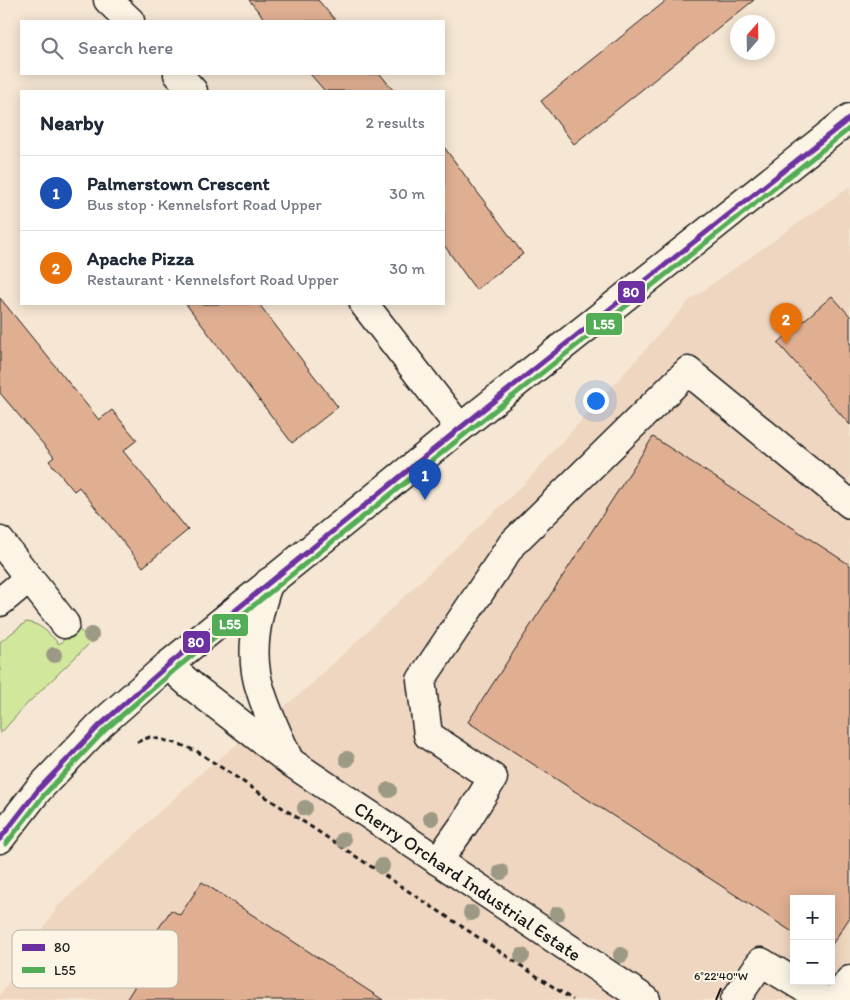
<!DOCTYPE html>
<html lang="en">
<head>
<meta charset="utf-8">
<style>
  :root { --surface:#fff; --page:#f2f2f3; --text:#1f2937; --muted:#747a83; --line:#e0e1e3; --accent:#111827 }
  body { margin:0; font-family:Itim,sans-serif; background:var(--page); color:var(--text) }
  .controls { position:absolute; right:15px; bottom:15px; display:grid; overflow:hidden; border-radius:0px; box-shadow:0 2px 12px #0003 }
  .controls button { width:45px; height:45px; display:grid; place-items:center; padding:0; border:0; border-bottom:1px solid var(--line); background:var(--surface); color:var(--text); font:25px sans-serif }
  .compass { position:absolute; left:730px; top:15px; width:45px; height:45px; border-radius:50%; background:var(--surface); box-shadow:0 2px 12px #0003; rotate:20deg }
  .you { position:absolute; left:595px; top:400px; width:18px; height:18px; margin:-12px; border:4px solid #fff; border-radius:50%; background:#1a73e8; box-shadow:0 0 0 8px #1a73e833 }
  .badge { display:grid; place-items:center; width:32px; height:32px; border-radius:50%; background:var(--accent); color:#fff; font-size:16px; font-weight:700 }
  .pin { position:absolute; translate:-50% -41px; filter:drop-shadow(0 1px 2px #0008) }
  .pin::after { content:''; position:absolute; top:26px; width:18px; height:15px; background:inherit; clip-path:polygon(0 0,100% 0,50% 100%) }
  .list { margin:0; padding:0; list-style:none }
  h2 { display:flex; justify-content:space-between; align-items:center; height:65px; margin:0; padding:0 20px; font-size:21px }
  h2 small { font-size:16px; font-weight:400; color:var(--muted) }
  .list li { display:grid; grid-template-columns:32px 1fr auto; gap:15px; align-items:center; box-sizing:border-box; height:75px; padding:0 20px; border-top:1px solid var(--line) }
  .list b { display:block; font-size:19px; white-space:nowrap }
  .list p { margin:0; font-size:16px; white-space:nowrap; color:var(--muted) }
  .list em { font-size:16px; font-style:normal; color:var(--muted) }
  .icon { flex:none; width:28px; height:28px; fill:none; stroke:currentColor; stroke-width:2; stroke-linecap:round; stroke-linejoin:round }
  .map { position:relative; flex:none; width:850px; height:1000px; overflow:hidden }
  .search { position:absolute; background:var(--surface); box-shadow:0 2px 12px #0003; left:20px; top:20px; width:425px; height:55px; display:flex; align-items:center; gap:12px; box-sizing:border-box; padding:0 18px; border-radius:0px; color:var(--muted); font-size:19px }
  .panel { position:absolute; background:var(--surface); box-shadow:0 2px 12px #0003; left:20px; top:90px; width:425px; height:215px; border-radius:0px }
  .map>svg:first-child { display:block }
  .built { fill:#efd6c0; fill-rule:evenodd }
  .green { fill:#d1e79c; stroke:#76825c }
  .building { fill:#e0af92; stroke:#1c1c1c }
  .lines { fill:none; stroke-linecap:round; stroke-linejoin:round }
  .minor-casing { stroke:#1c1c1c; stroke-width:31 }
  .path { stroke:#1c1c1c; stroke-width:3; stroke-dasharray:5 4; stroke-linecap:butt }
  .minor { stroke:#fcf5e5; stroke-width:28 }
  .bus-1-casing { stroke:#fcf5e5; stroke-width:9 }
  .bus-2-casing { stroke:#fcf5e5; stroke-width:9 }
  .bus-1 { stroke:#6c30a1; stroke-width:5 }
  .bus-2 { stroke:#53ad56; stroke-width:5 }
  .tree { fill:#9c9984 }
  .ticks { fill:none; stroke:#1c1c1c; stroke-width:2 }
  .labels { text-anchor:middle; stroke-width:4; stroke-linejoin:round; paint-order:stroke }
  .street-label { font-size:19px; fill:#1c1c1c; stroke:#fcf5e5 }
  .key { fill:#fcf5e5; stroke:#b9b4a9; stroke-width:1 }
  .key-label { font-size:14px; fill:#1c1c1c }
  .ticks-label { font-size:12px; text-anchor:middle; fill:#1c1c1c; stroke:#fcf5e5; stroke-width:4; stroke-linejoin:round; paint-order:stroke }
  .line-badge { stroke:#fcf5e5; stroke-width:2 }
  .badge-label { font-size:14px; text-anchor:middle; font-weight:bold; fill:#fff }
</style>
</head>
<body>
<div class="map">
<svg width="850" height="1000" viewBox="0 0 850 1000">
  <rect width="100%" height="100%" fill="#f6e7d4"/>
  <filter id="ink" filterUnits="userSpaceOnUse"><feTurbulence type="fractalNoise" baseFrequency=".02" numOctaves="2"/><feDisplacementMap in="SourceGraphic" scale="10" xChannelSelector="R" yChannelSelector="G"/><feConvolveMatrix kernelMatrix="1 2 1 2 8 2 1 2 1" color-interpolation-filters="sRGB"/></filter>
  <g filter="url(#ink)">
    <path class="built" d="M850,186V1000H0V995L58,906L200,774L307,688L524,484L690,300ZM794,899H831V981H794Z"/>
    <path class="green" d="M26,622C41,623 49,634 59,644L77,628L92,641L26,705L0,734V642Z"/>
    <g class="building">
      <polygon points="249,0 318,0 336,21 266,21"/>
      <polygon points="667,0 754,0 574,144 541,101"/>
      <polygon points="310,74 380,74 394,91 325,91"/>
      <polygon points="444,147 523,254 476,290 444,245"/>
      <polygon points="832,296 850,316 850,425 778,343"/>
      <polygon points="0,298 99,420 112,410 137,440 123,451 188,530 143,567 79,487 74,491 49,461 54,457 0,393"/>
      <polygon points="186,304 259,304 338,407 292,443"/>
      <polygon points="653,437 850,565 850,917 831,946 831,899 794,899 794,933 468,722"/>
      <polygon points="202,882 383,1000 126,1000 156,953 146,947 171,910 180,915"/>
    </g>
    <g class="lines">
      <defs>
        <g id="minor">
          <polyline points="108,0 130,21"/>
          <polyline points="178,74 193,91"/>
          <polyline points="364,304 460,428"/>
          <polyline points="0,541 65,624"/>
          <path d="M269,582C256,617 248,656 261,692C268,715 279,737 289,760"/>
          <polyline points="0,602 29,578"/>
          <polyline points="168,665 192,686 289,761 646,1000"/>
          <polyline points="0,839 38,790 100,725 168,665 460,428 850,118"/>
          <polyline points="438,861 465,823 493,778 428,735 421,680 512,544 688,371 850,504"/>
          <polyline points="735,1000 761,962 824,1000"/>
          <polyline points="836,1000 850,980"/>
        </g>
      </defs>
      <use href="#minor" class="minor-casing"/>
      <polyline class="path" points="137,742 150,737 179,744 198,752 573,1000"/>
      <use href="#minor" class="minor"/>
      <defs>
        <polyline id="bus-1" points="0,839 38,790 100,725 168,665 460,428 850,118"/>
        <polyline id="bus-2" points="6,844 44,795 105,730 173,671 465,434 850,128"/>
      </defs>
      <use href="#bus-1" class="bus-1-casing"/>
      <use href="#bus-2" class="bus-2-casing"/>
      <use href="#bus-1" class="bus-1"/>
      <use href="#bus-2" class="bus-2"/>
    </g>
    <g class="tree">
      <circle cx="91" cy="635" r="8"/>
      <circle cx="54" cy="655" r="8"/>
      <circle cx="347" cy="759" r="8"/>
      <circle cx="389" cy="790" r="8"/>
      <circle cx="305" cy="808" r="8"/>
      <circle cx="431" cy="818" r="8"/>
      <circle cx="343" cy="840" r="8"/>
      <circle cx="382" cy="866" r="8"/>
      <circle cx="501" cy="872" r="8"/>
      <circle cx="471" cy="913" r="8"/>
      <circle cx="557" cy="914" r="8"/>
      <circle cx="621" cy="955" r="8"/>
      <circle cx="522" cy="956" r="8"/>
    </g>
  </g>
  <path class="ticks" d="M716,1000L721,988"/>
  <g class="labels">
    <g class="street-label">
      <text transform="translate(468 881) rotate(34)" y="7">Cherry Orchard Industrial Estate</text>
    </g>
  </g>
  <rect x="12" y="930" width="166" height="58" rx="8" class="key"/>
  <rect x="22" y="944" width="23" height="7" fill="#6c30a1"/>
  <rect x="22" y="967" width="23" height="6" fill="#53ad56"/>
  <g class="key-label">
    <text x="54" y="952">80</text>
    <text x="54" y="975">L55</text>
  </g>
  <g class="ticks-label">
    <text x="721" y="980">6°22'40"W</text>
  </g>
  <g class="line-badge">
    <rect x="617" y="280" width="29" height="24" rx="5" fill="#6c30a1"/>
    <rect x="585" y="312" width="38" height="24" rx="5" fill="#53ad56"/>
    <rect x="211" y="613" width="38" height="24" rx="5" fill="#53ad56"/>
    <rect x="182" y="630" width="29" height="24" rx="5" fill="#6c30a1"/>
  </g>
  <g class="badge-label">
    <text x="631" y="297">80</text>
    <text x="604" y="329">L55</text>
    <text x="230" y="629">L55</text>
    <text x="196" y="647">80</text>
  </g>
</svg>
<div class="controls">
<button>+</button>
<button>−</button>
</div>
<svg class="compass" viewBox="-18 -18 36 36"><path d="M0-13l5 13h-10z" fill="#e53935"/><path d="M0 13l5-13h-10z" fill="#747a83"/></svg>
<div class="you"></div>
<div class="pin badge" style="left:425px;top:500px;background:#1a4fb4">1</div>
<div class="pin badge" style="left:786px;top:344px;background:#e8710a">2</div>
<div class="search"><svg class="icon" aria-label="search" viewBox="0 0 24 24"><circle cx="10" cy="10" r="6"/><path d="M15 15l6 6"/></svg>Search here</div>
<section class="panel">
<h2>Nearby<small>2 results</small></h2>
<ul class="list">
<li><span class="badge" style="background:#1a4fb4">1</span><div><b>Palmerstown Crescent</b><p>Bus stop · Kennelsfort Road Upper</p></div><em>30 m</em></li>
<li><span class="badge" style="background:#e8710a">2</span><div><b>Apache Pizza</b><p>Restaurant · Kennelsfort Road Upper</p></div><em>30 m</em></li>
</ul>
</section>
</div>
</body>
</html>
